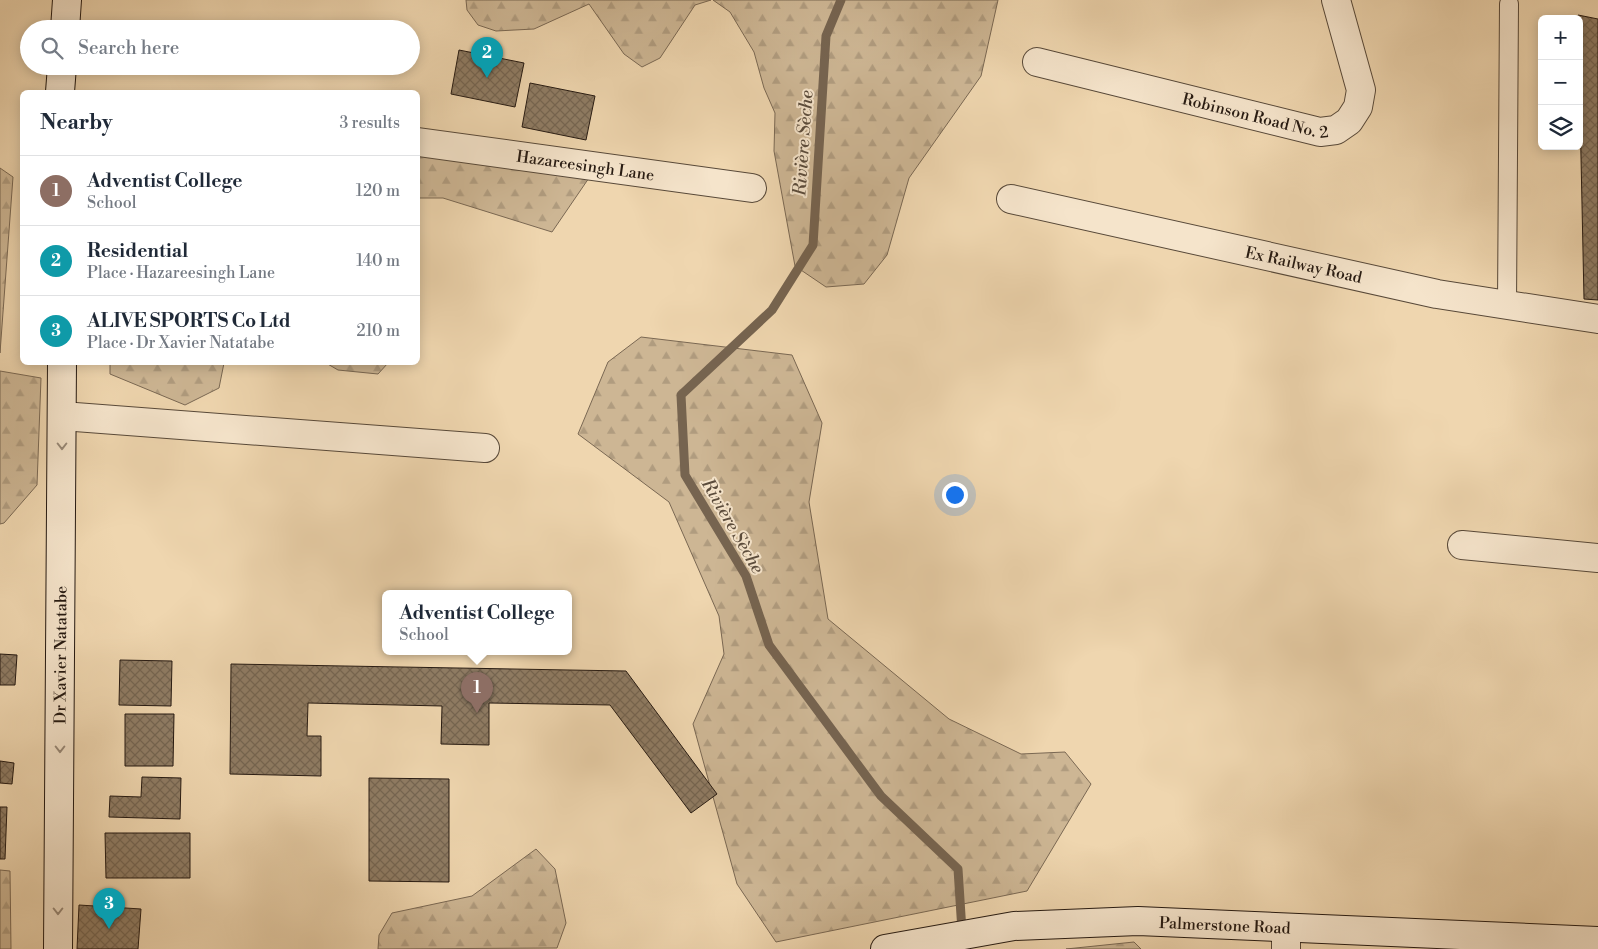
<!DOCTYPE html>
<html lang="en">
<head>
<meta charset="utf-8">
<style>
  :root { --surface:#fff; --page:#f6f6f7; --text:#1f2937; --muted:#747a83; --line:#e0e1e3; --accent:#2563eb }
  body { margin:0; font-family:"Libre Bodoni",serif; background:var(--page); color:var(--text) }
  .controls { position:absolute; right:15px; top:15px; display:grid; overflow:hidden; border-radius:8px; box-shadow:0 2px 12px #0003 }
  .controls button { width:45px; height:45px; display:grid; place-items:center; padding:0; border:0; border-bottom:1px solid var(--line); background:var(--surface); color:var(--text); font:25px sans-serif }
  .you { position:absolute; left:954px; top:494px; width:18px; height:18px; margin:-12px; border:4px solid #fff; border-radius:50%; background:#1a73e8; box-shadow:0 0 0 8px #1a73e833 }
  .badge { display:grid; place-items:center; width:32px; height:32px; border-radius:50%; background:var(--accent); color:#fff; font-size:16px; font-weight:700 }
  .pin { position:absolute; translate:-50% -41px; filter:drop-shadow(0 1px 2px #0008) }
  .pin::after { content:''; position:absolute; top:26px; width:18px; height:15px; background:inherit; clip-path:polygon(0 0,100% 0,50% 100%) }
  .popup { position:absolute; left:382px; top:590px; width:190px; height:65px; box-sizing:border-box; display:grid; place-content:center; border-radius:8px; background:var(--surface); filter:drop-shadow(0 1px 4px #0005); font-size:16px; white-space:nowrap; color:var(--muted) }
  .popup b { font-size:19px; color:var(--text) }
  .popup::after { content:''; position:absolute; left:50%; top:100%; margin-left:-10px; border:10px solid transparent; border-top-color:var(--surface) }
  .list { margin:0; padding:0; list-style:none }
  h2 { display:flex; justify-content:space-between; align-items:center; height:65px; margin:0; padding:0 20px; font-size:21px }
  h2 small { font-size:16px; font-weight:400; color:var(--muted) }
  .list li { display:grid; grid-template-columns:32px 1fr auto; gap:15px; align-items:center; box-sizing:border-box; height:70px; padding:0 20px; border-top:1px solid var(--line) }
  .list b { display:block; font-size:19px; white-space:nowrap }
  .list p { margin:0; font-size:16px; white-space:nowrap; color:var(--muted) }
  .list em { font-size:16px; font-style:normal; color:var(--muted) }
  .icon { flex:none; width:28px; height:28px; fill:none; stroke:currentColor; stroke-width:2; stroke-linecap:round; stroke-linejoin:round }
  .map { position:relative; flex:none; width:1598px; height:949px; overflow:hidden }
  .search { position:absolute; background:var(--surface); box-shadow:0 2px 12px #0003; left:20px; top:20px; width:400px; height:55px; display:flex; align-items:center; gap:12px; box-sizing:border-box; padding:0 18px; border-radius:28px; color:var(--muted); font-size:19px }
  .panel { position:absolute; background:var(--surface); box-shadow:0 2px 12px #0003; left:20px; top:90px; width:400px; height:275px; border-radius:8px }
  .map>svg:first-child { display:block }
  .forest { fill:url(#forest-firs); stroke:#7a6853 }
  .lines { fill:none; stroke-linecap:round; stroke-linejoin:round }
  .stream { stroke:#766450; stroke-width:9 }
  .building { fill:url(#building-cross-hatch); stroke:#261a12 }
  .service-casing { stroke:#584939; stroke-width:20 }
  .minor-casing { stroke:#584939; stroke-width:30 }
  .secondary-casing { stroke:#261a12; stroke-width:30 }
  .service { stroke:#f5e4cb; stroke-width:18 }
  .minor { stroke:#f5e4cb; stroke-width:28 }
  .secondary { stroke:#f5e4cb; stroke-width:28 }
  .oneway { stroke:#988978 }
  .labels { text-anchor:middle; stroke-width:4; stroke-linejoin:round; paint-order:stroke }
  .street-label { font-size:16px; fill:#261a12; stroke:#f5e4cb }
  .water-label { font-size:18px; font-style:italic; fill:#5b4c3c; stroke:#f5e4cb }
</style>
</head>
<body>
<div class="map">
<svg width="1598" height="949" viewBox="0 0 1598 949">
  <defs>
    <pattern id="forest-firs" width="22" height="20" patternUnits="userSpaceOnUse" patternTransform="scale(1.25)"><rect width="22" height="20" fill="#cdb694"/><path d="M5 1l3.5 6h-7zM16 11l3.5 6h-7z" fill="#b09c7f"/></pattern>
    <pattern id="building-cross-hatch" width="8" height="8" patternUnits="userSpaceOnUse" patternTransform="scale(1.25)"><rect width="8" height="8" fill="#8f7c64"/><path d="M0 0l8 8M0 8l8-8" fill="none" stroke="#756551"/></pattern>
  </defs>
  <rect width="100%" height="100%" fill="#efd6af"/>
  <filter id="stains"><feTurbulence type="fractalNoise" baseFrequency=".004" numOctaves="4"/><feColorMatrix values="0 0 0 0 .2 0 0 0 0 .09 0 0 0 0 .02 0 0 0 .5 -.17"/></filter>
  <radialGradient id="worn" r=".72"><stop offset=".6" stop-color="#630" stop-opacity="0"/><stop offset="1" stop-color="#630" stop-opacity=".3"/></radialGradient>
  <g class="forest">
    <polygon points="466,0 711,0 695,5 660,58 642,67 624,54 589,4 534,29 496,31 478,25 467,10"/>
    <polygon points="713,0 998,0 981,76 909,178 887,255 864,284 826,287 795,266 774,151 775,113 764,88 754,52 730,12"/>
    <polygon points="418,130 604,156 552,232 443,198 418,198"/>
    <polygon points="0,168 13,177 0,353"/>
    <polygon points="641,337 792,355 822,423 809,502 828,619 949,719 1021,754 1065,752 1091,784 1027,891 776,942 737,884 693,724 724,654 719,616 669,502 578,434 608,362"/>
    <polygon points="110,363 110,362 224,363 219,388 185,405 110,374"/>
    <polygon points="326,363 388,363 378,374 338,370"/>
    <polygon points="0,371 41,378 37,485 4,523 0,524"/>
    <polygon points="536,849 555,869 566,923 557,948 378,949 379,935 392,913 472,896"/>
    <polygon points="0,870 10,871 11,949 0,949"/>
    <polygon points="1134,942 1141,949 1066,949"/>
  </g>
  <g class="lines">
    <polyline class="stream" points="841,0 826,36 813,245 772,310 681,395 685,475 746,576 769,645 881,796 958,869 962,931"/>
  </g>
  <g class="building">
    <polygon points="1578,15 1598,19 1598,300 1584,299"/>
    <polygon points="459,50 524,63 515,107 451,94"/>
    <polygon points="530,83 595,96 586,140 522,127"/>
    <polygon points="0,654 17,655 15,685 0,685"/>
    <polygon points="120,660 172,661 171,706 119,705"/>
    <polygon points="231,664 626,671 717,794 691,813 610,705 489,703 489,745 441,744 442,706 308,703 307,736 321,736 321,776 230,774"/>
    <polygon points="125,714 174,714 173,766 125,766"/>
    <polygon points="0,761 14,763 12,784 0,783"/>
    <polygon points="142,777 181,778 180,819 109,817 110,796 141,797"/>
    <polygon points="369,778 449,779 449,882 369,881"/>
    <polygon points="0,807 7,807 5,859 0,859"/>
    <polygon points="105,833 190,833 190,878 106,878"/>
    <polygon points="79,905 141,909 138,949 77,949"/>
  </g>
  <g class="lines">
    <defs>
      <polyline id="service" points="1507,305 1509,4"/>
      <g id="minor">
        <path id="s1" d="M1037,62L1320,132L1336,130L1349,121L1358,107L1361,90L1336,0"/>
        <path id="s2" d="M418,142L752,188"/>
        <path id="s3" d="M1011,199L1437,294L1598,319"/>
        <polyline points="62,416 485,448"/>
        <polyline points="1462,545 1598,558"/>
        <polyline points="1286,928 1286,949"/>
      </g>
      <g id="secondary">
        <polyline points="65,29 67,0"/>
        <polyline points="60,92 62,66"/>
        <path id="s4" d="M58,949L62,362"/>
        <path id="s5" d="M885,949L1014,926L1138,921L1598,941"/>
      </g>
    </defs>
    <use href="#service" class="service-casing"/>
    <use href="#minor" class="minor-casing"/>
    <use href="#secondary" class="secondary-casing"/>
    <use href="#service" class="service"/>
    <use href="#minor" class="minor"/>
    <use href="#secondary" class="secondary"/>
  </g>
  <defs><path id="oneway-chevron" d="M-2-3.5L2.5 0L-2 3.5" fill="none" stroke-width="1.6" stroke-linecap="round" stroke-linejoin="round" transform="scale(1.25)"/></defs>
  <g class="oneway">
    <use href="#oneway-chevron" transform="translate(62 446) rotate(90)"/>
    <use href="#oneway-chevron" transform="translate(60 749) rotate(90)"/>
    <use href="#oneway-chevron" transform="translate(58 911) rotate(90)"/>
  </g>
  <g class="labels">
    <g class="street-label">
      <text dy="6" stroke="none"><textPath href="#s1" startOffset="225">Robinson Road No. 2</textPath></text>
      <text dy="6" stroke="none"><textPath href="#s2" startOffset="169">Hazareesingh Lane</textPath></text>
      <text dy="6" stroke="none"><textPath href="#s3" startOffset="300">Ex Railway Road</textPath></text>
      <text dy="6" stroke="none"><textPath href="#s4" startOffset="294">Dr Xavier Natatabe</textPath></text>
      <text dy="6" stroke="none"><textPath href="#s5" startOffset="342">Palmerstone Road</textPath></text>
    </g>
    <g class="water-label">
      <text transform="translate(803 143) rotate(-86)" y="6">Rivière Sèche</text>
      <text transform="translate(733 526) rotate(60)" y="6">Rivière Sèche</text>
    </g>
  </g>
  <rect width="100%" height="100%" filter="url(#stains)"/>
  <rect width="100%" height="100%" fill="url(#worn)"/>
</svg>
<div class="controls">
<button>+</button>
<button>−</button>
<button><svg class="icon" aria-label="layers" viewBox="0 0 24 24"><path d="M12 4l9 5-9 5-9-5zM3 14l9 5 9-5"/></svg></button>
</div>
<div class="you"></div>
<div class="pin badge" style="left:477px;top:713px;background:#8d6e63">1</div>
<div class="popup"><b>Adventist College</b>School</div>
<div class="pin badge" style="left:487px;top:78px;background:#0f9aa8">2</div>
<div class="pin badge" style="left:109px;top:929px;background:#0f9aa8">3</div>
<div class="search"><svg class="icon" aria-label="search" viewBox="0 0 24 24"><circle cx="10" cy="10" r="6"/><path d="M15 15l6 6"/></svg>Search here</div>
<section class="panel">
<h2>Nearby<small>3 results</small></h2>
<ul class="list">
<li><span class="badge" style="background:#8d6e63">1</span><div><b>Adventist College</b><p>School</p></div><em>120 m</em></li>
<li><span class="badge" style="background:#0f9aa8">2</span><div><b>Residential</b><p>Place · Hazareesingh Lane</p></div><em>140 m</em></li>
<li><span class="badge" style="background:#0f9aa8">3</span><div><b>ALIVE SPORTS Co Ltd</b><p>Place · Dr Xavier Natatabe</p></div><em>210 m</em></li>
</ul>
</section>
</div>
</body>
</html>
